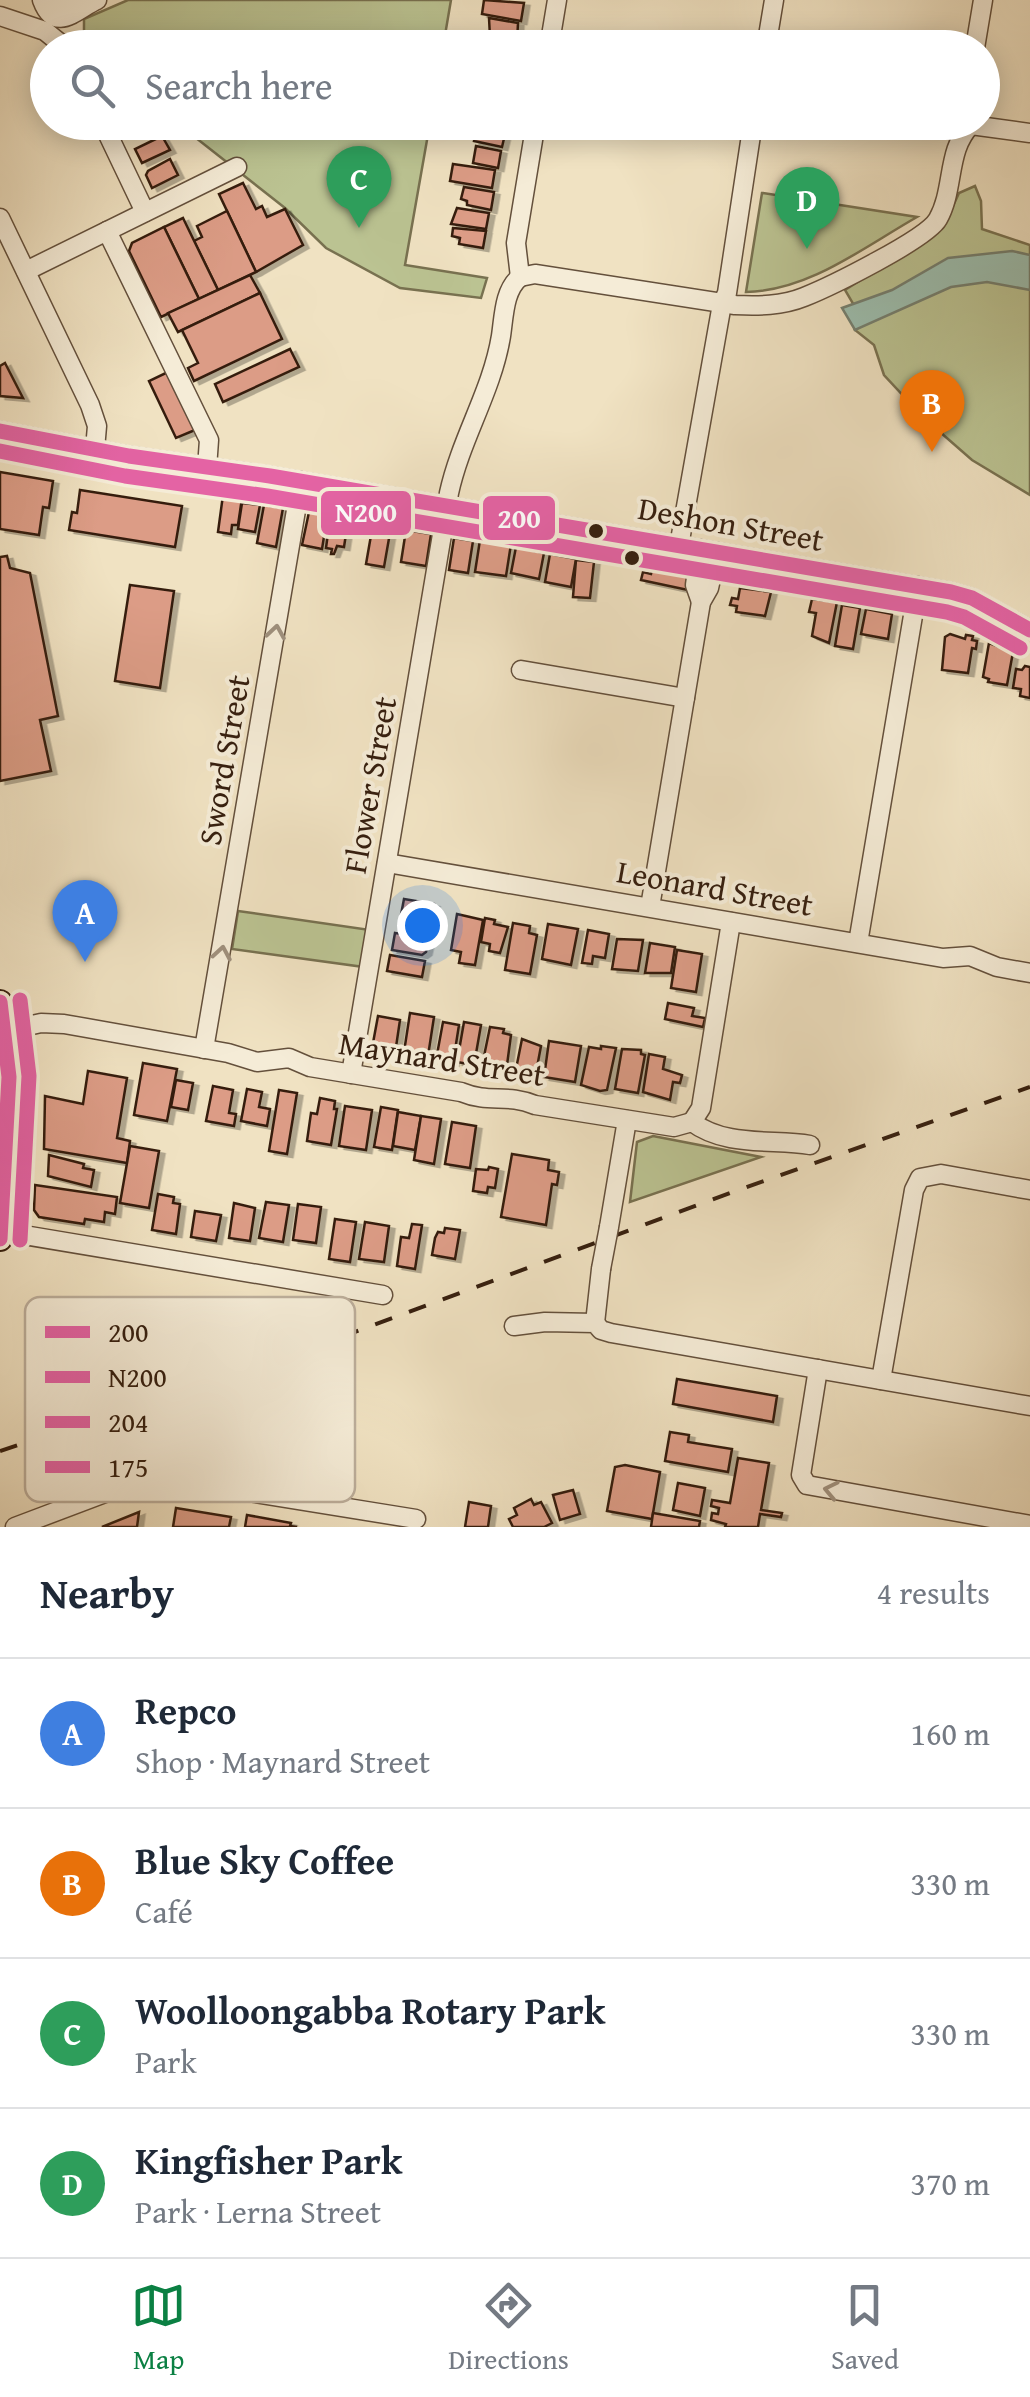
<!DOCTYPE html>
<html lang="en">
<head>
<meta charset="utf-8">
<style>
  :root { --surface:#fff; --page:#f2f2f3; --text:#1f2937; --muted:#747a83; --line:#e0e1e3; --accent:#0b8043 }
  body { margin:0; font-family:"Gentium Book Plus",serif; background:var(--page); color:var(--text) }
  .you { position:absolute; left:422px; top:925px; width:35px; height:35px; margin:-25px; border:8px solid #fff; border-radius:50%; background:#1a73e8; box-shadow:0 0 0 15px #1a73e833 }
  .badge { display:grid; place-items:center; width:65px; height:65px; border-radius:50%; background:var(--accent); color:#fff; font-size:32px; font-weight:700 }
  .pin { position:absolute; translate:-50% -82px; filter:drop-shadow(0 2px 5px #0008) }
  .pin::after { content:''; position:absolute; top:52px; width:35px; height:30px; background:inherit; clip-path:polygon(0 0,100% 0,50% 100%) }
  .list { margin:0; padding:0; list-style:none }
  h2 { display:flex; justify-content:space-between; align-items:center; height:130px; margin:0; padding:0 40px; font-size:42px }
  h2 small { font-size:32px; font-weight:400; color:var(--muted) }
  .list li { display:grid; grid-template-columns:65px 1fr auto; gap:30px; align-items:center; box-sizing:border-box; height:150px; padding:0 40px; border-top:2px solid var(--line) }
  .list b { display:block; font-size:38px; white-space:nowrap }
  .list p { margin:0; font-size:32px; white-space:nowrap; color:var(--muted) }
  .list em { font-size:32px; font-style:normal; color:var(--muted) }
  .icon { flex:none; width:55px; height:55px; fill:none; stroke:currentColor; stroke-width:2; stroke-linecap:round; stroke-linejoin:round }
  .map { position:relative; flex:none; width:1030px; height:1527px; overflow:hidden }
  .search { position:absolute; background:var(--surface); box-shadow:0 5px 25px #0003; left:30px; right:30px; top:30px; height:110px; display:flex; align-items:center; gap:25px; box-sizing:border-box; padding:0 35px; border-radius:55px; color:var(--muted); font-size:38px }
  .sheet { height:730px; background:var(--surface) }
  nav { display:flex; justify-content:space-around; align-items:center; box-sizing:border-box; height:140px; border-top:2px solid var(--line); background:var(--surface); font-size:28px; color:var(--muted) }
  nav a { display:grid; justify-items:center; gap:5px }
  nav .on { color:var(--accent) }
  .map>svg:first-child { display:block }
  .green { fill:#bbc392; stroke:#787150; stroke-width:2.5 }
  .water { fill:#9bbeaf; stroke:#737e6f; stroke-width:2.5 }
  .building { fill:#dc9c86; stroke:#361f0f; stroke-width:2.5; filter:url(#shadow) }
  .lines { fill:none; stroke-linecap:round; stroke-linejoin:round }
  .minor-casing { stroke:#64503c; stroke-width:21 }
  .major-casing { stroke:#361f0f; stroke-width:26 }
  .minor { stroke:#f5ecd7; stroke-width:18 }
  .major { stroke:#e8c181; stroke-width:22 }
  .rail { stroke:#361f0f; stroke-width:4; stroke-dasharray:18 18; stroke-linecap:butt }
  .minor-bridge-casing { stroke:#64503c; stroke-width:21; stroke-linecap:butt }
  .minor-bridge { stroke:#f5ecd7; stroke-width:18 }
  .bus-1-casing { stroke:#f5ecd7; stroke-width:22 }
  .bus-2-casing { stroke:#f5ecd7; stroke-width:22 }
  .bus-3-casing { stroke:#f5ecd7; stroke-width:22 }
  .bus-4-casing { stroke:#f5ecd7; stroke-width:22 }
  .bus-1 { stroke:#e463a4; stroke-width:15 }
  .bus-2 { stroke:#e463a4; stroke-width:15 }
  .bus-3 { stroke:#e463a4; stroke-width:15 }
  .bus-4 { stroke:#e463a4; stroke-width:15 }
  .oneway { stroke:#9f907d }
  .bus-dot { fill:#361f0f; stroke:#f5ecd7; stroke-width:4 }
  .labels { text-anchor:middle; stroke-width:8; stroke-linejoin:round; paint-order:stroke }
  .street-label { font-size:32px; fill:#361f0f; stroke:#f5ecd7 }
  .key { fill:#f5ecd7; stroke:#bcae9b; stroke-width:2.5 }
  .key-label { font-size:28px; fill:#361f0f }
  .line-badge { stroke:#f5ecd7; stroke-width:4 }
  .badge-label { font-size:28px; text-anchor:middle; font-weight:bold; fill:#fff }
</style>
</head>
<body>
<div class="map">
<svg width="1030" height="1527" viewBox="0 0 1030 1527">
  <defs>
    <filter id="shadow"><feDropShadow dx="5.5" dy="3" stdDeviation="0" flood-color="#0004"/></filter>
  </defs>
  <rect width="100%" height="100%" fill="#f0e2c2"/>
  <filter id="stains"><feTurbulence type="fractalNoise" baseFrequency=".002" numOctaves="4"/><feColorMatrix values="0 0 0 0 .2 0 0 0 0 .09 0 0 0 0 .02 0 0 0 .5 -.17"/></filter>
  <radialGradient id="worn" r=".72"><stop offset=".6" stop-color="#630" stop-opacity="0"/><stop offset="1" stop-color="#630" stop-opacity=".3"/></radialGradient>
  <g class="green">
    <polygon points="128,0 451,0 443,47 84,47 84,19"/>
    <polygon points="177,123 430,123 405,265 487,278 481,298 400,288 326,248 285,208"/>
    <polygon points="975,186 981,201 982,229 1030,245 1030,495 972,460 924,418 884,375 874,345 855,330 865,324 845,290 943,228 959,193"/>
    <path d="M762,193H763L917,217C864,247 809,291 746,292Z"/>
    <polygon points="238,911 370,930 364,967 232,949"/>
    <polygon points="653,1136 761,1157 630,1202 637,1142"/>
  </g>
  <polygon class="water" points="1012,251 1030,255 1030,290 987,282 951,287 855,330 842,308 892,290 948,258"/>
  <g class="building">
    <polygon points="484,0 524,3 521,21 482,14"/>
    <polygon points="489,18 518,23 517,42 490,37"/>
    <polygon points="474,38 495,42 524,45 523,48 472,48"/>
    <polygon points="124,122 154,122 129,133"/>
    <polygon points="477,125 506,130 502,147 474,141"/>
    <polygon points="162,136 170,150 142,163 135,149"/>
    <polygon points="476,146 501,151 498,168 473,163"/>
    <polygon points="170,159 178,175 152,188 146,175 148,171"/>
    <polygon points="453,164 495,170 492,188 450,181"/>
    <polygon points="243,183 256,209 262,206 267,217 285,209 303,245 256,272 219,194"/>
    <polygon points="464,187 494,192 491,210 467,205 467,201 461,199"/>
    <polygon points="457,208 489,213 486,229 451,224"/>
    <polygon points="227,211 256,272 218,290 194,241 202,237 197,226"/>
    <polygon points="183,218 218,290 199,299 164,227"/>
    <polygon points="164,227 199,299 161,317 129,251 132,243"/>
    <polygon points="453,228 486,231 483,248 459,244 460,238 452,236"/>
    <polygon points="250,275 260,293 178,332 168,313"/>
    <polygon points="260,293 282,339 194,381 188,368 198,363 182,330"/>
    <polygon points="290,349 299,367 223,402 215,384"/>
    <polygon points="5,363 23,398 0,396 0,366"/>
    <polygon points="168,372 195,430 176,438 149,381"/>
    <polygon points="0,472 53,481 49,508 43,507 39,535 0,529"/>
    <polygon points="80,490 182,506 175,547 69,530 72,512 77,513"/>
    <polygon points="223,495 242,498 238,525 232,525 231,534 218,532"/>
    <polygon points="242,503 260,505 255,532 238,529"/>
    <polygon points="264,505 283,508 276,547 257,543"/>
    <polygon points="318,510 328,512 322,549 302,545 309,512 318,513"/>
    <polygon points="330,518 348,521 344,547 337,546 334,554 331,554 332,549 326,548"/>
    <polygon points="373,524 391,527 384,567 366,564"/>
    <polygon points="406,530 431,534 426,566 401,562"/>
    <polygon points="454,538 473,541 468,573 449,570"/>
    <polygon points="480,540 511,544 506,576 475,572"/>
    <polygon points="516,547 544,553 539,579 511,573"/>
    <polygon points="550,554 576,559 571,587 545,582"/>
    <polygon points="7,556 10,568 30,573 58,716 40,720 51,771 0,781 0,557"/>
    <polygon points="576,560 594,562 590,598 573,597"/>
    <polygon points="654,561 687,565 692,569 688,590 641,580 643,572 651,574"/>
    <polygon points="130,585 174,591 160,688 115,681"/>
    <polygon points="740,588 771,592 765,616 736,612 737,606 730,605 732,598 738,599"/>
    <polygon points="812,599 837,602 829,643 812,636 816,613 809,612"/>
    <polygon points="842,605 860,608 853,649 835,646"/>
    <polygon points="866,609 892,614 888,639 861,634"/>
    <polygon points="950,634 965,639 966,635 973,636 972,640 977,641 976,649 972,648 968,673 942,670 945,637"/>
    <polygon points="989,643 1013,652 1007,685 988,682 989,679 983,677"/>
    <polygon points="1025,666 1030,667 1030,698 1020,696 1021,689 1013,688 1016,669 1022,670"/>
    <polygon points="404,899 434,904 429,931 399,925"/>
    <polygon points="457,914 483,920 475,965 459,963 461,952 451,950"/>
    <polygon points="485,918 495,920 494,924 508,927 500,953 489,951 490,944 481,942"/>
    <polygon points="513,923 530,926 529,933 537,935 530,974 505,970"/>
    <polygon points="548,924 578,929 571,965 542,959"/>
    <polygon points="588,930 609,934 605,958 593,956 592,964 582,963"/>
    <polygon points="395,933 429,938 426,952 422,955 392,950"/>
    <polygon points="617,939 643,940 638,971 612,969"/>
    <polygon points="650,943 675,947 671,973 645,973"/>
    <polygon points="677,950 702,954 696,992 671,988"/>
    <polygon points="390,955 425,961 422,977 387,971"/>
    <polygon points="668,1003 694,1008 692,1016 705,1018 703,1027 665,1019"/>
    <polygon points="410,1013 434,1017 428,1056 404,1052"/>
    <polygon points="378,1016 400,1020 396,1047 373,1043"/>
    <polygon points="443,1022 459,1025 453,1063 436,1060"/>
    <polygon points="464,1022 481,1025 474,1065 457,1062"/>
    <polygon points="490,1027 504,1029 503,1033 511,1035 507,1065 483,1061"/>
    <polygon points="522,1039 541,1046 535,1078 515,1074"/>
    <polygon points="549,1041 581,1046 575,1082 544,1077"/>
    <polygon points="601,1046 616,1048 607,1090 600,1091 581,1085 589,1047 601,1049"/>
    <polygon points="622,1049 641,1050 641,1054 645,1055 638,1093 615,1089"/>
    <polygon points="649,1054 665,1057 663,1069 682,1075 680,1083 673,1082 670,1100 643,1092"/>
    <polygon points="143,1063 177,1069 167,1121 134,1115"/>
    <polygon points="88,1071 127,1078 117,1138 130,1141 127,1163 44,1149 45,1096 83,1104"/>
    <polygon points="176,1080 193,1083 188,1110 171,1107"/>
    <polygon points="213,1086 233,1090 229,1113 236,1114 234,1126 206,1121"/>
    <polygon points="247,1089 262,1092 259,1107 270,1109 267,1126 241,1121"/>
    <polygon points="279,1090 297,1093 287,1154 269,1151"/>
    <polygon points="320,1098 335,1101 334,1109 337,1109 331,1145 307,1141 311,1113 317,1114"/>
    <polygon points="345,1106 372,1110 366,1150 339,1146"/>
    <polygon points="381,1107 398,1110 392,1150 374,1147"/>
    <polygon points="398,1112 421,1116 415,1150 393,1146"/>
    <polygon points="421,1116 441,1119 434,1164 414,1160"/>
    <polygon points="452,1122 476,1126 470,1168 445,1164"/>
    <polygon points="130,1146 159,1151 149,1208 120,1203"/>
    <polygon points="512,1154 549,1160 548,1170 559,1172 557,1185 552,1184 546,1225 501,1217"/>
    <polygon points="49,1155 84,1164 83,1168 94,1170 91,1187 48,1176"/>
    <polygon points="489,1167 498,1169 495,1188 488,1187 487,1193 473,1191 476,1169 488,1170"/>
    <polygon points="35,1185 117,1197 115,1214 105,1212 104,1222 85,1219 84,1224 39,1217 34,1210"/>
    <polygon points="158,1194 174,1197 173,1203 180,1204 176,1234 152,1230"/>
    <polygon points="266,1202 289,1205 283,1242 259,1238"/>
    <polygon points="234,1203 255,1208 250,1241 229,1238"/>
    <polygon points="298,1204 321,1207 316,1243 293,1240"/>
    <polygon points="195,1211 221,1215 216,1241 191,1237"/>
    <polygon points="335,1219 356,1222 350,1262 329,1259"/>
    <polygon points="365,1222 389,1226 384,1262 359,1259"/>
    <polygon points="412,1224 422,1225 415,1269 397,1266 401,1237 409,1238"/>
    <polygon points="445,1228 460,1230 455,1259 432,1255 435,1238 438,1232 444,1233"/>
    <polygon points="677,1379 777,1396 773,1422 673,1404"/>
    <polygon points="670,1432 689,1435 688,1442 732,1449 728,1472 665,1461"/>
    <polygon points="738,1458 769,1463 761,1510 782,1513 781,1517 760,1514 758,1527 725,1527 726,1524 711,1520 712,1513 718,1514 719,1508 711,1506 712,1500 730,1503"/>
    <polygon points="625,1465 660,1472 652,1519 607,1511 615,1467"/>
    <polygon points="678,1483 705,1488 700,1516 673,1510"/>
    <polygon points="573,1490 580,1514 560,1520 553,1495"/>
    <polygon points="531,1499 534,1505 541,1502 552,1523 544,1527 513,1527 509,1519 517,1515 514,1508"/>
    <polygon points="469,1502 491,1506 488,1527 465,1527"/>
    <polygon points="176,1508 231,1517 229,1527 173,1527"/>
    <polygon points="139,1512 137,1527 102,1527"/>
    <polygon points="653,1513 700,1521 699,1527 651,1527"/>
    <polygon points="247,1515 291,1523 290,1526 297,1527 245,1527"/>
  </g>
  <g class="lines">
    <defs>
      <g id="minor">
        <path d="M42,0C55,35 77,9 97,0"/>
        <polyline points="56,0 66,7 83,5"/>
        <polyline points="0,16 45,31 66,48"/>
        <polyline points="549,48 557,0"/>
        <polyline points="766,48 774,0"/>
        <polyline points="975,48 983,0"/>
        <polyline points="102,122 145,212"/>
        <polyline points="971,125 1030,133"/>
        <polyline points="0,218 90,405 97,426 95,449"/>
        <polyline points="107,231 209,440 207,468"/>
        <polyline points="26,271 237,167"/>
        <path d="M520,277L535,274L735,305C758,306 782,306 804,297C829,287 927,239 938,219C955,189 946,150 971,125"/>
        <polyline points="520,277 516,243 536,122"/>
        <polyline points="0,431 129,456 270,476 951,592 972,598 1030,630"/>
        <polyline points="679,546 722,304 727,293 753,122"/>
        <polyline points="700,549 695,585 701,602"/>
        <polyline points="521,670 685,698"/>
        <polyline points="387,863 943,958 970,956 997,967 1030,973"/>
        <polyline points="650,907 701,602 709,588 717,552"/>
        <polyline points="858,943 918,586"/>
        <path d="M5,1031L41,1023L64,1024L228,1053L257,1062L289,1058L310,1067L461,1092C490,1104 506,1093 535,1105L674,1127L692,1122C725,1147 772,1139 810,1145"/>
        <polyline points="204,1049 301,481"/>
        <path d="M351,1074L449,493C461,438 492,391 501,336C504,316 504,290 520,277"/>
        <polyline points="692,1122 701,1108 731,922"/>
        <polyline points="609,1227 627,1120"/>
        <polyline points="0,1231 383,1295"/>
        <polyline points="595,1323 601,1269"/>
        <polyline points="514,1326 545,1322 595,1323 601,1330 611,1333 1030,1406"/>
        <polyline points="818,1369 801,1475 807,1485 1030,1525"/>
        <polyline points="881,1380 914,1190 920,1178 941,1174 1030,1190"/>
        <polyline points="15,1527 150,1476 416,1519"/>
      </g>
      <polyline id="major" points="0,1002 9,1077 0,1239"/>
    </defs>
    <use href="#minor" class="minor-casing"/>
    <use href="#major" class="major-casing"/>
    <use href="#minor" class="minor"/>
    <use href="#major" class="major"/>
    <polyline class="rail" points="0,1451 352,1333 741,1189 1030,1087"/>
    <defs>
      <polyline id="minor-bridge" points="601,1269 609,1227"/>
    </defs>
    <use href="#minor-bridge" class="minor-bridge-casing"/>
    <use href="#minor-bridge" class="minor-bridge"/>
    <defs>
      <polyline id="bus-1" points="0,431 129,456 270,476 951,592 972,598 1030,630"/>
      <polyline id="bus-2" points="0,451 125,476 267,496 947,612 964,617 1020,648"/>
      <polyline id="bus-3" points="0,1002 9,1077 0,1239"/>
      <polyline id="bus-4" points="20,1000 29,1076 20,1240"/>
    </defs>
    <use href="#bus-1" class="bus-1-casing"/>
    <use href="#bus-2" class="bus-2-casing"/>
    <use href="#bus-3" class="bus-3-casing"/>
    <use href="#bus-4" class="bus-4-casing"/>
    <use href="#bus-1" class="bus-1"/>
    <use href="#bus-2" class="bus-2"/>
    <use href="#bus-3" class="bus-3"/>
    <use href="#bus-4" class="bus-4"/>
  </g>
  <defs><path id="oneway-chevron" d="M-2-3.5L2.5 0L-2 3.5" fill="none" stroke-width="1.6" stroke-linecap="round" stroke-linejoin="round" transform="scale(2.5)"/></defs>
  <g class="oneway">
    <use href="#oneway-chevron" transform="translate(276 632) rotate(-81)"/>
    <use href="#oneway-chevron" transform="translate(222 953) rotate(-80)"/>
    <use href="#oneway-chevron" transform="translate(831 1490) rotate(-168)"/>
  </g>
  <g class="bus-dot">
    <circle cx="596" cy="531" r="9"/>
    <circle cx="632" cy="558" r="9"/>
  </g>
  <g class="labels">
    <g class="street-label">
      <text transform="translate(731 524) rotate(10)" y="11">Deshon Street</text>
      <text transform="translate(224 760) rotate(-80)" y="11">Sword Street</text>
      <text transform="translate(370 785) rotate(-80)" y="11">Flower Street</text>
      <text transform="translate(715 888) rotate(10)" y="11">Leonard Street</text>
      <text transform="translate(442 1059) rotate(9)" y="11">Maynard Street</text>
    </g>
  </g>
  <rect x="25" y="1297" width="330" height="205" rx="15" class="key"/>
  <rect x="45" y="1326" width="45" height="12" fill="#e463a4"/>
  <rect x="45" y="1371" width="45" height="12" fill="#e463a4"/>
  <rect x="45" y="1416" width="45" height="12" fill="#e463a4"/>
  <rect x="45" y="1461" width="45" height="12" fill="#e463a4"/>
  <g class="key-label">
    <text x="108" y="1342">200</text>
    <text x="108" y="1387">N200</text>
    <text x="108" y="1432">204</text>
    <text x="108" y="1477">175</text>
  </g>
  <g class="line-badge">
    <rect x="319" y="489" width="94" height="48" rx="10" fill="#e463a4"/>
    <rect x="481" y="494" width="76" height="48" rx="10" fill="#e463a4"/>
  </g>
  <g class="badge-label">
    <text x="366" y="522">N200</text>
    <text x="519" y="528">200</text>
  </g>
  <rect width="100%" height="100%" filter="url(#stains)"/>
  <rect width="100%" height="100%" fill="url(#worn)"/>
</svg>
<div class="you"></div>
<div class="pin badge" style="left:85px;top:962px;background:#3f7fe0">A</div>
<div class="pin badge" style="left:932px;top:452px;background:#e8710a">B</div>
<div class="pin badge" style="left:359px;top:228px;background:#2e9e5b">C</div>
<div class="pin badge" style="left:807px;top:249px;background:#2e9e5b">D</div>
<div class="search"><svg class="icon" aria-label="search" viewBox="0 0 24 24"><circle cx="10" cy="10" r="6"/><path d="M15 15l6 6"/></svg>Search here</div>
</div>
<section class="sheet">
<h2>Nearby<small>4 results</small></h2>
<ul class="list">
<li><span class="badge" style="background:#3f7fe0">A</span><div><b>Repco</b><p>Shop · Maynard Street</p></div><em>160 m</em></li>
<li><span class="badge" style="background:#e8710a">B</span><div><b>Blue Sky Coffee</b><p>Café</p></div><em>330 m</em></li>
<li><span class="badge" style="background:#2e9e5b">C</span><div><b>Woolloongabba Rotary Park</b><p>Park</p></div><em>330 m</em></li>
<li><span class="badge" style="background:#2e9e5b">D</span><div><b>Kingfisher Park</b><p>Park · Lerna Street</p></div><em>370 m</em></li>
</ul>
</section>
<nav>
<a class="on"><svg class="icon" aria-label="map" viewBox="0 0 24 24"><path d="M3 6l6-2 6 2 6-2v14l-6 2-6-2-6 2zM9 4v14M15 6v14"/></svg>Map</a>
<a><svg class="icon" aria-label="directions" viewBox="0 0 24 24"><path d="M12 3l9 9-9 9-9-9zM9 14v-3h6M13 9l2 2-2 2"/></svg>Directions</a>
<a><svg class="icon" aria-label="saved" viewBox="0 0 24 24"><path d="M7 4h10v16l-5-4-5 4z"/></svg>Saved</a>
</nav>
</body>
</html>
